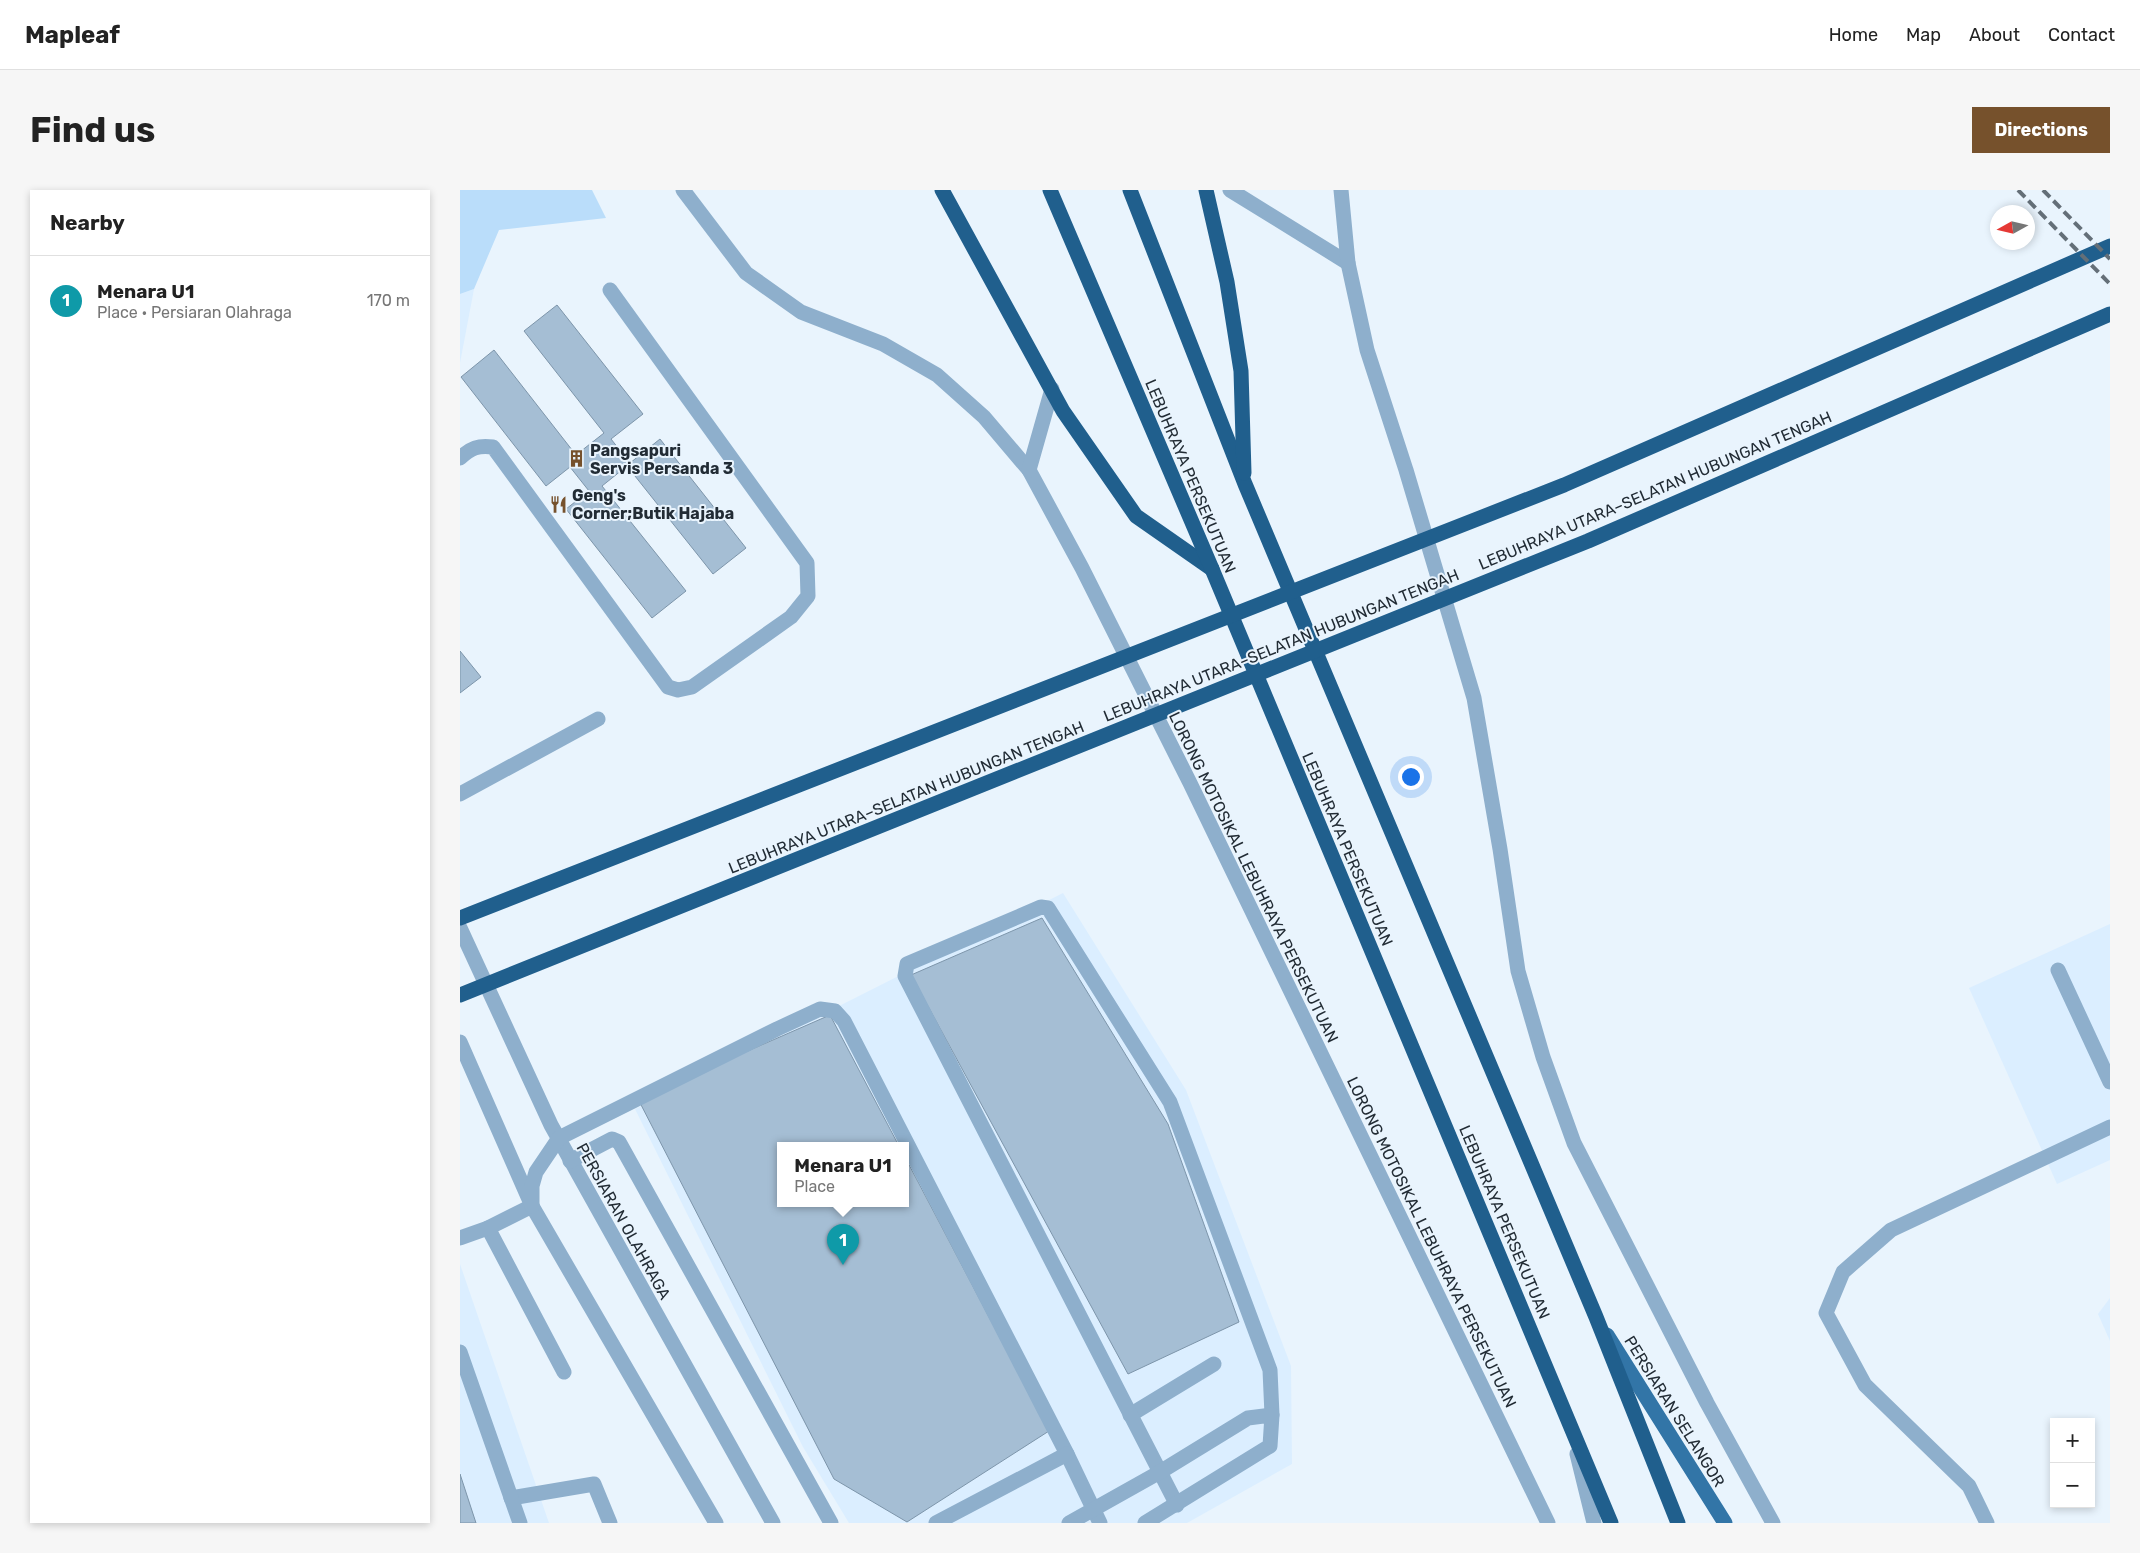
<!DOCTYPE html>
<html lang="en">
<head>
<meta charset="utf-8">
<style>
  :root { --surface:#fff; --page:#f6f6f6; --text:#222; --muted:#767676; --line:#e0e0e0; --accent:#76512c }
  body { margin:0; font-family:Rubik,sans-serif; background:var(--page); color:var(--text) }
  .controls { position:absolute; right:15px; bottom:15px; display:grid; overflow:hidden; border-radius:0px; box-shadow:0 2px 8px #0003 }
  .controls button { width:45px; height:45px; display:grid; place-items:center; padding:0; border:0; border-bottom:1px solid var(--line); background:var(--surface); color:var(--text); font:25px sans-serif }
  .compass { position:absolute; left:1530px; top:15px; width:45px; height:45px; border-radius:50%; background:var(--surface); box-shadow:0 2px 8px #0003; rotate:262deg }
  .you { position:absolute; left:950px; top:586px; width:18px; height:18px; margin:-12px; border:4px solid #fff; border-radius:50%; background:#1a73e8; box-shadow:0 0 0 8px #1a73e833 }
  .badge { display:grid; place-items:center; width:32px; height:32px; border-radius:50%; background:var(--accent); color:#fff; font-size:16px; font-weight:700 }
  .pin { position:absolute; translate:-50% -41px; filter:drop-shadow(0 1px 2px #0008) }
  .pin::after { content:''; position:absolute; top:26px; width:18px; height:15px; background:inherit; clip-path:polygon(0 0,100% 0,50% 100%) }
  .popup { position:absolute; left:317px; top:952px; width:132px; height:65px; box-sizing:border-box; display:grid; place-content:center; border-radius:0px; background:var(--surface); filter:drop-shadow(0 1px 4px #0005); font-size:16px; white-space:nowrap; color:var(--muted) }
  .popup b { font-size:19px; color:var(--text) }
  .popup::after { content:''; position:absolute; left:50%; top:100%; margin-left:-10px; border:10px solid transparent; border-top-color:var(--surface) }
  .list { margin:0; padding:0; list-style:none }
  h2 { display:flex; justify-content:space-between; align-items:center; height:65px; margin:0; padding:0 20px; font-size:21px }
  h2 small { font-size:16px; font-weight:400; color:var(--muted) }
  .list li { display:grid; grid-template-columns:32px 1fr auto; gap:15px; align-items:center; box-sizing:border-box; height:90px; padding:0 20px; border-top:1px solid var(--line) }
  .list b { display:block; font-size:19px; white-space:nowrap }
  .list p { margin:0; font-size:16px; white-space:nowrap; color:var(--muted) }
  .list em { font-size:16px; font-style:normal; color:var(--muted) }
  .map { position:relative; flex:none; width:1650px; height:1333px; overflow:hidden; border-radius:0px }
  header { display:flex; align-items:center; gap:30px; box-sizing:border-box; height:70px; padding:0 25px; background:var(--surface); border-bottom:1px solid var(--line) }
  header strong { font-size:24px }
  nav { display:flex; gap:28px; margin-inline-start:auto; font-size:18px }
  .intro { display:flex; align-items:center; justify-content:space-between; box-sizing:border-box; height:120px; padding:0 30px }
  h1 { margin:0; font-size:35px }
  .button { padding:12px 22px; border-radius:0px; background:var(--accent); color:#fff; font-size:18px; font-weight:700 }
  main { display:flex; gap:30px; padding:0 30px }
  aside { flex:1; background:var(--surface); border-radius:0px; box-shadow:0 2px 8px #0003 }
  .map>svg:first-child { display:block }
  .built { fill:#dbeeff; fill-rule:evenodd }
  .green { fill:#baddfa }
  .building { fill:#a5bed4; stroke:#7d95aa }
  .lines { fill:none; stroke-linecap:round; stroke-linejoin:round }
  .lane { stroke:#8eafcc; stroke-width:15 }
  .street { stroke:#8eafcc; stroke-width:15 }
  .primary { stroke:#3275a7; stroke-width:15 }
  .highway { stroke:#205f8d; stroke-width:15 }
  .rail { stroke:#646f78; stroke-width:4; stroke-dasharray:10 5; stroke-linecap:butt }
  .labels { text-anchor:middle; stroke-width:4; stroke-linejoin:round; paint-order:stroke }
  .poi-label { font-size:16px; font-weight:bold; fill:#222c35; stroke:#e9f4fd; text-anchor:start }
  .street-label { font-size:16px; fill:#222c35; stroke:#e9f4fd }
</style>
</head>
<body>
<header>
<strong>Mapleaf</strong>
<nav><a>Home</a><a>Map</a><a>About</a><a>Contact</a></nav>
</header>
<div class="intro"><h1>Find us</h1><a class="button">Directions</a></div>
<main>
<aside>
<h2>Nearby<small></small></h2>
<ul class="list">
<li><span class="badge" style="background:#0f9aa8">1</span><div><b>Menara U1</b><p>Place · Persiaran Olahraga</p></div><em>170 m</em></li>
</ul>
</aside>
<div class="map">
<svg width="1650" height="1333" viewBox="0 0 1650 1333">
  <rect width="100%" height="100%" fill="#e9f4fd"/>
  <g class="built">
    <polygon points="14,99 0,173 0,104"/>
    <path d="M603,703L726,900L831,1176L832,1274L727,1333H389L343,1257L175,919ZM320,956H446V1014H320Z"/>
    <polygon points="1650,734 1650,970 1597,994 1509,798"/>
    <polygon points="0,1074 89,1333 0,1333"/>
    <polygon points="1650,1108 1650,1151 1638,1124"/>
  </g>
  <polygon class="green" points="0,0 132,0 146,28 39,40 14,99 0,104"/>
  <g class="building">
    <polygon points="97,115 183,224 151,249 170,273 200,249 286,358 253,384 167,276 142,296 226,401 192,428 106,319 129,301 110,277 86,296 1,187 34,160 116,265 144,243 64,141"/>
    <polygon points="0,461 21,487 0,503"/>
    <polygon points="582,728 708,934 779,1132 668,1184 451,785"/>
    <polygon points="370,825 439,956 320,956 320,1014 446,1014 446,969 589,1241 447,1332 374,1289 178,909"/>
    <polygon points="0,1284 16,1333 0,1333"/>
  </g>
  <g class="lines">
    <g class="lane">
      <polyline points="223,0 286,83 341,122 423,154 477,185 524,227 569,280 622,378 730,593 1088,1333"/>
      <polyline points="770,0 888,73"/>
      <polyline points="881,0 888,73 907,160 946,280 1014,508 1040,659 1058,781 1083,867 1114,953 1247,1213 1313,1333"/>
      <path d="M0,268C11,258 18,255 33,257L208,497L218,500L232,497L331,427L348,406L347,373L150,100"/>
      <polyline points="569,280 592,199"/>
      <polyline points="0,604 138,529"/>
      <polyline points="1598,780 1650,892"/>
      <polyline points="28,1038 104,1182"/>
      <polyline points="0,1048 28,1038 72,1016"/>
      <polyline points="670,1225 754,1174"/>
      <polyline points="700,1282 445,786 447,774 581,717 588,718 710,912 810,1180 812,1225"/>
      <polyline points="51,1308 134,1294 150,1333"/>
      <polyline points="1527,1333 1509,1296 1405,1195 1366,1123 1383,1082 1431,1040 1650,937"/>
    </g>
    <g class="street">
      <polyline points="0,738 91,935 313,1333"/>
      <polyline points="0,852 72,1016 256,1333"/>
      <polyline points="110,971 152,949 159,952 371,1333"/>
      <polyline points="72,1016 72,996 76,982 99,948 317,839 360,819 375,821 384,831 607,1264 640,1333"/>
      <polyline points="0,1162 60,1333"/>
      <polyline points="1117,1264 1134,1333"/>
      <polyline points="700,1282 717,1315"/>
      <polyline points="476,1333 607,1264"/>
      <polyline points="609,1333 700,1282 788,1228 812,1225 810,1256 685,1333"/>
    </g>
    <polyline class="primary" points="1147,1145 1265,1333"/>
    <g class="highway">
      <polyline points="482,0 603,221 676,326 752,379"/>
      <polyline points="590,0 752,379 1151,1333"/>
      <polyline points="670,0 785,294 1136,1127 1218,1333"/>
      <polyline points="746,0 767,92 781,181 784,283"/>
      <polyline points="0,728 1104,295 1650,56"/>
      <polyline points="0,805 1128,351 1650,124"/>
    </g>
    <g class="rail">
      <polyline points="1558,0 1650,94"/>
      <polyline points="1583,0 1650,69"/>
    </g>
  </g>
  <defs>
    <symbol id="building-bare" viewBox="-9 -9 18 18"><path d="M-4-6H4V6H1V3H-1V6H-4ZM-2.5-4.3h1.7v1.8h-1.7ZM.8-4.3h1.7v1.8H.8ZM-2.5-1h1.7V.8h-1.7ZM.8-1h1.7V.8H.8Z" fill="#76512c" stroke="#e9f4fd" stroke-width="2.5" paint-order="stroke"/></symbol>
    <symbol id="restaurant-bare" viewBox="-9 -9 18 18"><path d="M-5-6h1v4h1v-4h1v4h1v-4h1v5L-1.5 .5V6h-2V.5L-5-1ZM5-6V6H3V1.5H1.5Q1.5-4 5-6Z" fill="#76512c" stroke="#e9f4fd" stroke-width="2.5" paint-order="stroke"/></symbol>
  </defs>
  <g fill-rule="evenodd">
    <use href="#building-bare" x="104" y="256" width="25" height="25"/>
    <use href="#restaurant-bare" x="86" y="302" width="25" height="25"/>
  </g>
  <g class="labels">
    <g class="poi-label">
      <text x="130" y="266">Pangsapuri<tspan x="130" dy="18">Servis Persanda 3</tspan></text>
      <text x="112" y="311">Geng's<tspan x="112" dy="18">Corner;Butik Hajaba</tspan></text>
    </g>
    <g class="street-label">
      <text transform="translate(731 286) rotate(67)" y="6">LEBUHRAYA PERSEKUTUAN</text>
      <text transform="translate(1195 300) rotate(-23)" y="6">LEBUHRAYA UTARA–SELATAN HUBUNGAN TENGAH</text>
      <text transform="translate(821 455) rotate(-22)" y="6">LEBUHRAYA UTARA–SELATAN HUBUNGAN TENGAH</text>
      <text transform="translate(446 607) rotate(-22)" y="6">LEBUHRAYA UTARA–SELATAN HUBUNGAN TENGAH</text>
      <text transform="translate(888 659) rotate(67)" y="6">LEBUHRAYA PERSEKUTUAN</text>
      <text transform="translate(794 687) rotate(64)" y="6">LORONG MOTOSIKAL LEBUHRAYA PERSEKUTUAN</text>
      <text transform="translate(164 1031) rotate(61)" y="6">PERSIARAN OLAHRAGA</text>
      <text transform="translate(1045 1032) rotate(67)" y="6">LEBUHRAYA PERSEKUTUAN</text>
      <text transform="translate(972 1052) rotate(64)" y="6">LORONG MOTOSIKAL LEBUHRAYA PERSEKUTUAN</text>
      <text transform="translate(1215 1221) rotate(58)" y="6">PERSIARAN SELANGOR</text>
    </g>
  </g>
</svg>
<div class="controls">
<button>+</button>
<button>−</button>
</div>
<svg class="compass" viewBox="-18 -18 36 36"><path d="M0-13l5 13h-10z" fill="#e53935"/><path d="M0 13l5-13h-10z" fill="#767676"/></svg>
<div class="you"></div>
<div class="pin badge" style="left:383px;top:1075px;background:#0f9aa8">1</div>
<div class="popup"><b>Menara U1</b>Place</div>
</div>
</main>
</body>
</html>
